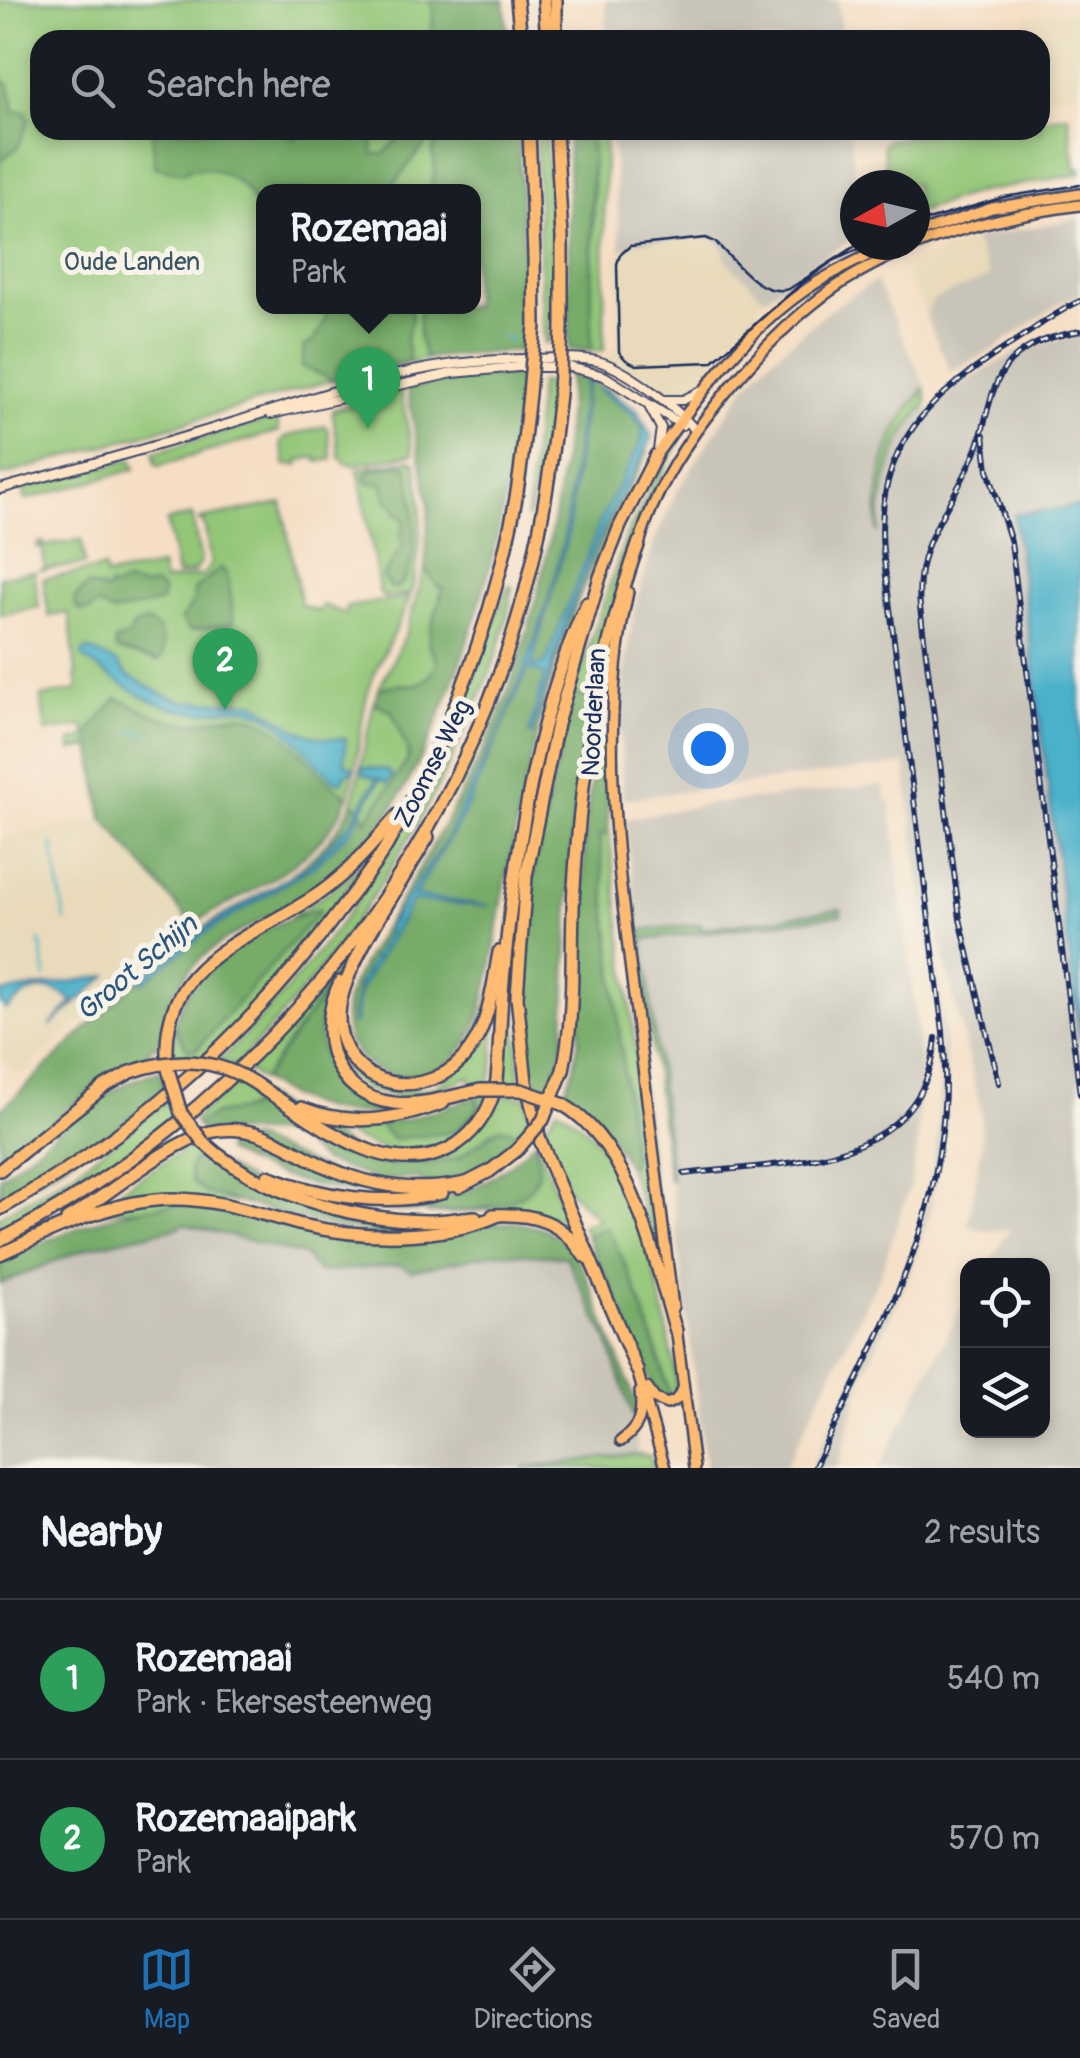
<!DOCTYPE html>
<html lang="en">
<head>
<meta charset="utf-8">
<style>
  :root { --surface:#171b24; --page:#242831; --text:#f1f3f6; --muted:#9ea1a6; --line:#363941; --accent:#1f6fb2 }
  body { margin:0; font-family:Pangolin,sans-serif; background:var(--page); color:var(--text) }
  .controls { position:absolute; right:30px; bottom:30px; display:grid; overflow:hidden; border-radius:20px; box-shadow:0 5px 15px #0003 }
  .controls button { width:90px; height:90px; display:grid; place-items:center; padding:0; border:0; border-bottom:2px solid var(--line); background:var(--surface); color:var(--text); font:50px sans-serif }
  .compass { position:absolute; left:840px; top:170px; width:90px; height:90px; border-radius:50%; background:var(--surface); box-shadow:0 5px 15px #0003; rotate:262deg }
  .you { position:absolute; left:708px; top:748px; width:35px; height:35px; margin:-25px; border:8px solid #fff; border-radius:50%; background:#1a73e8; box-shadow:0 0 0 15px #1a73e833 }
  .badge { display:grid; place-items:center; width:65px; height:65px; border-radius:50%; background:var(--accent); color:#fff; font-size:32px; font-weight:700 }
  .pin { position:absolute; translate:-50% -82px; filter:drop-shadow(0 2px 5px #0008) }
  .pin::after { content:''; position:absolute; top:52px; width:35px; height:30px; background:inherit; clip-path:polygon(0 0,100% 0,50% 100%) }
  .popup { position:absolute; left:256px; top:184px; width:225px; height:130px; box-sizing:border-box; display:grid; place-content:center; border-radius:20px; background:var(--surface); filter:drop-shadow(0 2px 8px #0005); font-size:32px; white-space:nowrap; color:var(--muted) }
  .popup b { font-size:38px; color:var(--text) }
  .popup::after { content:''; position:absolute; left:50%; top:100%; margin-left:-20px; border:20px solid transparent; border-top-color:var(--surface) }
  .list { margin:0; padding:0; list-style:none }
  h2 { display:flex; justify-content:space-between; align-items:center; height:130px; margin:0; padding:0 40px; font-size:42px }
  h2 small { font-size:32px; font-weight:400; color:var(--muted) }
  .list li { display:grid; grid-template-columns:65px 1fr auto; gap:30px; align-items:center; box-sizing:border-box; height:160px; padding:0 40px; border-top:2px solid var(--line) }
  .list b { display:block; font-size:38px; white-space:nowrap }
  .list p { margin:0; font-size:32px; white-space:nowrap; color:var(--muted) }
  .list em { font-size:32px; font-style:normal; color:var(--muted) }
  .icon { flex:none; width:55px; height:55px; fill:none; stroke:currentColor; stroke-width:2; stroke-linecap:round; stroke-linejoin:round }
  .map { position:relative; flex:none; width:1080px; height:1468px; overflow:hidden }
  .search { position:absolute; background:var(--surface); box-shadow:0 5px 15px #0003; left:30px; right:30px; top:30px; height:110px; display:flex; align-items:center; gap:25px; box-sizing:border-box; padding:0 35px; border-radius:30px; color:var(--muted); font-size:38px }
  .sheet { height:450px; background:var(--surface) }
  nav { display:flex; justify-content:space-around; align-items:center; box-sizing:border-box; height:140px; border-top:2px solid var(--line); background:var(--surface); font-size:28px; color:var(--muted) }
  nav a { display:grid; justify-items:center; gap:5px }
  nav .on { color:var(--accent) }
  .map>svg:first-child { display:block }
  .built { fill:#e8daba }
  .industrial { fill:#c9c4b8 }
  .green { fill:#93c677; stroke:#577a6a; stroke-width:2.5; fill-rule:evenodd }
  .forest { fill:#76ab68; stroke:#486d63; stroke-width:2.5 }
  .water { fill:#4ab1c9; stroke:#327094; stroke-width:2.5 }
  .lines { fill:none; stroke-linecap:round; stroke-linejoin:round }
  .stream { stroke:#4ab1c9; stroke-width:2.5 }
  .secondary-casing { stroke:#3c496d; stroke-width:12 }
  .primary-casing { stroke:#3c496d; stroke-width:14 }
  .highway-casing { stroke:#3c496d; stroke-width:16 }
  .secondary { stroke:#ffe4c6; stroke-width:8 }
  .primary { stroke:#ffbb71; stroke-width:9 }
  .highway { stroke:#ffbb71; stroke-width:11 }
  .tram { stroke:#1b2f5e; stroke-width:2.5 }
  .rail-casing { stroke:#1b2f5e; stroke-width:6 }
  .rail { stroke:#f7f3e8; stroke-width:2.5; stroke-dasharray:8; stroke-linecap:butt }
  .highway-bridge-casing { stroke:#3c496d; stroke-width:16; stroke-linecap:butt }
  .highway-bridge { stroke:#ffbb71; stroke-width:11 }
  .labels { text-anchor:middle; stroke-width:10; stroke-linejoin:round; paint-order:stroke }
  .park-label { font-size:25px; fill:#395564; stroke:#f7f3e8 }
  .street-label { font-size:25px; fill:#1b2f5e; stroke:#f7f3e8 }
  .water-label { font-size:28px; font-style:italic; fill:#29567e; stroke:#f7f3e8 }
</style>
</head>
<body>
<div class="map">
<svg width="1080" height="1468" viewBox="0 0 1080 1468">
  <rect width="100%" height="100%" fill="#f7f3e8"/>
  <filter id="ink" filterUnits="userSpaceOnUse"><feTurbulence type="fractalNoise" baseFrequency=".01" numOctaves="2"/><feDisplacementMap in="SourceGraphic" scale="20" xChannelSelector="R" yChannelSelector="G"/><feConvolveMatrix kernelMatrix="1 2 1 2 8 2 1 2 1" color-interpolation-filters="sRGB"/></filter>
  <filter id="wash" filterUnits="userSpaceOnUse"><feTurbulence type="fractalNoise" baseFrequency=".0048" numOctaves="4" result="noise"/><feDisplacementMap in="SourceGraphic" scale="40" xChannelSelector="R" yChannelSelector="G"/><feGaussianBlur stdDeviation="2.25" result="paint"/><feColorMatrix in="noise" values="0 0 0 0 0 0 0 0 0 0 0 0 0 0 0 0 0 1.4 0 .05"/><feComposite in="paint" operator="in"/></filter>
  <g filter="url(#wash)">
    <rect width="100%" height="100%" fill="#f5dec4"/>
    <g class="built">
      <polygon points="1080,10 1080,92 1040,98 1040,40 1027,40 1024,18 1027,15"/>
      <polygon points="706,236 722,246 727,262 765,298 755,308 759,312 722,347 693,391 681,398 662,396 608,360 608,351 617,350 616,260 621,250 630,244"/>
      <polygon points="973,239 990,275 933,300 925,315 903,267"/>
      <polygon points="103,818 192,924 24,1073 17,1073 0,1059 0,838"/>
    </g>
    <g class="industrial">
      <polygon points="606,0 838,0 842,40 607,40"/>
      <polygon points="611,130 850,130 856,185 855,238 811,264 765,298 727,262 722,246 710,237 635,243 621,250"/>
      <polygon points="1080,218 1080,295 1060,303 995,348 951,372 925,315 933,300 990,276 973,239"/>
      <polygon points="876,281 924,383 927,407 931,411 959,385 1017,352 1080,334 1080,506 1015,514 1080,1040 1080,1468 879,1468 967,1297 968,1430 1042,1430 1042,1266 988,1265 1010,1229 986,1231 968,1225 982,1144 981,1111 935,921 931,922 948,1078 943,1136 929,1215 906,1283 864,1372 839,1464 836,1468 811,1468 911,1255 928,1196 938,1134 941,1053 905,764 623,799 621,727 625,664 636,603 655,540 677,491 744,388 770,360 832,308"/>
      <polygon points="884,785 886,801 890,801 921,1063 917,1149 910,1186 880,1275 785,1468 706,1468 625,819 709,804"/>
      <polygon points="184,1224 305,1255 319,1272 401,1265 411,1271 499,1252 567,1257 607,1339 620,1374 635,1422 638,1453 650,1456 655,1468 0,1468 0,1284 89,1247"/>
    </g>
    <g class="green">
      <path d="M0,0H504L508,40H40V130H518L523,241L522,350L443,356L333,380L0,476ZM263,192H473V306H263Z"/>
      <polygon points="1068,115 1075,168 1080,168 1080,174 975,193 915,213 915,185 888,185 883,145 888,140 957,130 1040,130 1040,119"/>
      <polygon points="536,130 545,130 551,237 552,317 548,343 545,343 542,318"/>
      <path d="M589,130H605L604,350L591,351C590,278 599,202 589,130Z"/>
      <path d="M539,383H549C546,429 542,475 527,519Z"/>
      <path d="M925,388L927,404C892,440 882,485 878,533C875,478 887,429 925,388Z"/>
      <polygon points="401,392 413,454 354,465 345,463 340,457 332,410"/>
      <polygon points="277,418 279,431 158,466 155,463 154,452"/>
      <polygon points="325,426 328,428 332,459 318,462 316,457 298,461 299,465 286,465 281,443 285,437"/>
      <path d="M675,438L680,441C632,527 611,602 591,698L573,694L626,537Z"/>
      <polygon points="132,459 135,469 25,500 23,489"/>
      <path d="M409,460L415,462C424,508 422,548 411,594L384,597L380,594L358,469Z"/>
      <path d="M282,503L301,605L319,612L323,605L346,614V607L410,597C398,629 374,666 367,696C359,728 359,762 349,794C326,860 248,891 192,924L103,818L91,747L72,750L71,741L86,738L84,726L46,732L41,697L78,690L69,613L49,616L43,579L104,568L106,576L161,566L164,581L203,575L211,565L204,522H200V519Z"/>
      <polygon points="192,515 201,562 194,572 177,575 167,521"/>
      <polygon points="81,540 85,564 41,570 45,567 42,547 37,548 38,543 43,542 44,546"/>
      <path d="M425,568L437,586L443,587L428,644L438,663C420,698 406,677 379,689L406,633Z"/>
      <polygon points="34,571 39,607 0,615 0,577"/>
      <path d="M509,586L512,587C507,636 485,687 464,732C407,857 331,967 235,1066L216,1060L227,1054C318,961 394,862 448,744C472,692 485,637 509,586Z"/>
      <polygon points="374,702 392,712 408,747 407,762 365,822 362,811 353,802"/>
      <polygon points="533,802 513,963 520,1082 500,1081 510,931"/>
      <polygon points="599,834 609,834 662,1261 627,1164 633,1162"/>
      <polygon points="367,858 309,942 236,1025 203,1057 172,1056 174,1026 188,1051 197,1049 317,909 289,918 336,887"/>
      <polygon points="642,930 672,1180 669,1180 637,931"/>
      <polygon points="364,935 262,1080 247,1071 288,1029"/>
      <path d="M497,979L493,1070L489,1082L473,1084L469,1077L441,1088L439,1093C380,1104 328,1090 335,1018L354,1064C370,1072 388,1084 404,1088C462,1103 482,1016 497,979Z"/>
      <path d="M237,1081L258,1093C251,1120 220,1108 196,1125L193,1120Z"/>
      <path d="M497,1094L525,1097L532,1124L523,1134L493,1131C483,1139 474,1151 462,1156C447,1163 430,1164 415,1161C396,1158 380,1170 363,1152L380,1157L450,1152Z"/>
      <path d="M489,1095C444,1176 384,1160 316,1117L379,1124L393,1139L455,1132L463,1127L479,1104L477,1097Z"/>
      <polygon points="168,1101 177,1119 97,1179 0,1236 0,1216 72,1173"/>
      <path d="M557,1108C572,1117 587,1127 598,1142C637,1199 657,1272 669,1339C672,1357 678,1375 676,1393L671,1399L649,1325L581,1226L599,1220L564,1186L544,1129Z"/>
      <path d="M536,1139L569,1227C527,1195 474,1216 426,1214C461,1206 516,1214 537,1177Z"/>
      <polygon points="194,1143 208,1157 191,1162 215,1196 237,1202 84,1213"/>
      <polygon points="638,1454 650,1456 655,1468 523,1468"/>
    </g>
    <g class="forest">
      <polygon points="429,0 504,0 508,40 432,40 433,8"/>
      <polygon points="1,78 9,84 14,112 26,111 29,120 18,147 0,161"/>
      <path d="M152,130H282L294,139L302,130H344L346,135L354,141L361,130L373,133V154H384L406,130L425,132L426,143L388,191L263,192V213C253,205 251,196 243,187C228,172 200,162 182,173L155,167Z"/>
      <polygon points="434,130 518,130 523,241 522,350 425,358 419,337 419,307 473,306 473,192 430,191 435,169 432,150 440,138"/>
      <polygon points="568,130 589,130 592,154 591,351 569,350"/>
      <polygon points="321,307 410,307 412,318 406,339 410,361 333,380 302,367 304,346 313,342 327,318"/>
      <path d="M521,375C513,485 489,590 449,693C430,740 409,788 378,828C360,852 337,874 312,891C247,933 165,951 160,1045L148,1049L152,1059L108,1077L0,1163V1110C61,1056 116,995 180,945C244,893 314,883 353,802L362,811L366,821L407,762L409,754L392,712L374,702L379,689C406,677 421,698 438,663C419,634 438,618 443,588L437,586L425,568L429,504L407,388L473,377Z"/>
      <path d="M569,375C603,380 651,413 647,452C646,460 621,501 616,512C594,560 572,611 557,661C534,736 518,814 504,891C496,932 490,1004 469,1039C427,1109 331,1075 347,1000C349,988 357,976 362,965C402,897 444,830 479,759C531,656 567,491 569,375Z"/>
      <path d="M402,464L408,467C414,497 422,565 398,588H391L383,576L404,544L400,535L404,529L403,518L396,514L394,504L387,502L382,483H367L365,476L374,468Z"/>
      <polygon points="221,568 228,575 234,623 190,631 181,619 194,601 194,590"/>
      <polygon points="126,583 142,587 155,585 163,591 161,602 113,613 98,605 89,611 81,611 76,607 74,599 88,585 107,591 109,587 115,588"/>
      <path d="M147,622C162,627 163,642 163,656L158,661L116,650L115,641L129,636L133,626Z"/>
      <path d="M573,694L591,698L572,826L564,1039L550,1090L536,1086C502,957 544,819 573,694Z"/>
      <path d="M117,698C139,708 165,723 190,723C211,723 231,710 252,717C292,730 313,776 348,796C324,861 248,891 192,924L103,818L89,731Z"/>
      <path d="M597,737H604L609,834L599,835L633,1163L627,1164C608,1131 597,1112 562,1095L573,1071L579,1039L585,830Z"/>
      <path d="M318,909L320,911L197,1049L188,1051L174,1026C189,961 260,927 318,909Z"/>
      <polygon points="841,909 841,915 644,940 642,930 699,924 701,929"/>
      <path d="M341,970C334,984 325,998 322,1013C312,1072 354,1108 409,1109C354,1120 309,1112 262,1080Z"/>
      <path d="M160,1071L164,1090C114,1134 58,1169 0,1202V1177C51,1140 97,1087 160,1071Z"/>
      <path d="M258,1093L368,1157L390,1165L414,1161L424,1165L458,1158L501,1127L523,1134C495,1166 465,1180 423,1185L417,1178L380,1181L323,1161L290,1134L202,1131L196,1125L215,1114L249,1109Z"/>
      <polygon points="477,1097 478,1108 455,1132 393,1139 379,1124 404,1120"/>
      <path d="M252,1139L361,1185L353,1193C307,1185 266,1175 225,1151L227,1143Z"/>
      <path d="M534,1142C537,1155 542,1168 535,1181C516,1221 392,1213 354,1206L355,1202C429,1207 481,1199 534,1142Z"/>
      <polygon points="208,1157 269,1191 390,1223 390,1231 334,1228 205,1193 192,1182 189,1168 195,1159"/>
      <path d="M177,1204L227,1210L337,1236L515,1222L545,1229L570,1247L585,1273L638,1407L635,1422L607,1339L566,1257L499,1252L411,1271L401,1265L318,1272L304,1255L184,1224L177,1228L89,1247L0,1284V1262C58,1235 112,1209 177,1204Z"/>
      <path d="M606,1227C637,1280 653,1340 671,1399H661L655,1393L617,1299L586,1236Z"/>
    </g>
    <g class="water">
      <path d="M585,381L590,382L586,387L568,535L531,666L545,664L603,515L641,443L643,428L634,415L599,389L600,386L638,411L652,438C639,466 621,492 607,521C575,589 552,662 532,735L529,733L545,674L528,669L464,814L414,896L489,906L412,901L359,991L355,1023H352L358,985L388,932L387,927L446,840L504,721L530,654L553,586L565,534Z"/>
      <polygon points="1080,506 1080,1040 1014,515"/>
      <path d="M87,649L118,663L126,674L164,695L185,702H254L299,731L323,738L346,739L344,763L354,768L353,772L346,773L342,782L335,780C309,759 287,720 254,710C233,704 214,713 193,712C150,708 119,681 84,659L82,654Z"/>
      <polygon points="363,767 386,770 393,776 387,783 380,779 352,829 315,865 205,933 142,983 140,979 199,932 313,862 353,820 377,778 363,774"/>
      <path d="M107,976L50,1026L73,1002C49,979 28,990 6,1010L0,1003V993Z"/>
    </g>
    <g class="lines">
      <g class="stream">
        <polyline points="503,336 511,341"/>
        <polyline points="131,732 148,732"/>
        <polyline points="52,843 65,920"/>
        <polyline points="40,940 46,977"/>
      </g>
    </g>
  </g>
  <g filter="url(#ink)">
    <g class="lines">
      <defs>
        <g id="secondary">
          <polyline points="665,400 683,400 703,390"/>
          <polyline points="650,408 661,428 658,450"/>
          <polyline points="271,414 453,373 518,367 570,367 604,376 682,425"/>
          <path d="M0,489C80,467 161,445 241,420C343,388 419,360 529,359C550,359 575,356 597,361C624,367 678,409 695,430"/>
        </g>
        <g id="primary">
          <polyline points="915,234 992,208 1080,194"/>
          <path d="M656,455C700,394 744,332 807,289C833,271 861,259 889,245"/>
          <path d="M638,548C652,494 685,443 719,401C752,360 791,318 834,288C906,239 995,216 1080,205"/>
          <path d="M628,592C599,722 616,850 632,980C646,1089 660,1198 673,1307"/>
          <polyline points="676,1327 694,1468"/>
          <polyline points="637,1370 665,1468"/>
          <polyline points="647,1388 655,1399 667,1404 676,1400 683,1389"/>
          <path d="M621,1441C640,1427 643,1415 640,1392"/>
        </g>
        <g id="highway">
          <polyline points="517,0 521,40"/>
          <polyline points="544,0 547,40"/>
          <polyline points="556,0 556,40"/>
          <polyline points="529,130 534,256"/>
          <polyline points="556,130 562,238 562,328"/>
          <path d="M368,936C356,960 340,988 339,1015C338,1091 432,1107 471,1048C490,1021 493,984 499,952"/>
          <polyline points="365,941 428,837"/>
          <path d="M340,982C316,1032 331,1096 394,1103C422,1106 453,1096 480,1090"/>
          <path d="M168,1069C156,966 238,944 309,900C345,878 371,846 398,815"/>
          <path d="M563,1070C576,1009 570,949 574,887C581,768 599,654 639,542"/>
          <path d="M266,1091C319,1123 392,1187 457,1144C480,1128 491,1107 497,1080C500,1047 500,1014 503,981C513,866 537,707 587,603"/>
          <path d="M562,1104C633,1145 653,1258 676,1331"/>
          <path d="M301,1108C350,1127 394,1121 443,1103"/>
          <path d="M203,1142C260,1194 351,1220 428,1221C444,1221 459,1218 475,1217"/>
          <polyline points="0,1170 104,1087 131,1072"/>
          <path d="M268,1176C320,1197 387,1207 442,1193"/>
          <polyline points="459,1187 490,1171 517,1150"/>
          <path d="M0,1209C136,1135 252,1031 343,906C358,886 375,866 387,845C443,748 487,638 510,528C520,484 524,439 529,394"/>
          <path d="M493,1215C533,1213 562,1221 584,1256"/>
          <path d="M67,1219C110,1195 165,1144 210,1132C256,1120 291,1152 331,1169C374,1187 419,1193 466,1183"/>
          <path d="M0,1240C245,1113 440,883 518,617C540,544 551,470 559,394"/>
          <path d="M0,1254C55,1229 113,1199 174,1199C219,1199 260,1214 302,1225C363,1239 441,1241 499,1215"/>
          <polyline points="637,1370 540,1140 526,1082 517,997 526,876 557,724 600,577 620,526 656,455"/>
        </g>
      </defs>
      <use href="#secondary" class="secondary-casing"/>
      <use href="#primary" class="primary-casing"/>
      <use href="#highway" class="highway-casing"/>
      <use href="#secondary" class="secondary"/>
      <use href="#primary" class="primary"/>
      <use href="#highway" class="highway"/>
      <g class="tram">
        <polyline points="915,224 1004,197 1080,185"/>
        <path d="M857,245L789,289C759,298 736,261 715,242L706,238L630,246L620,255L617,264L619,352L626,360L636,365L712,362L802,283L833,261L867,245"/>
      </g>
      <defs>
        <g id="rail">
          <polyline points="984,435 988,470 1011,542 1080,1094"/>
          <path d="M999,1083L960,919L920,607C913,539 955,506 977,448C988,419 988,387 1010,362C1030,342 1053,336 1080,331"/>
          <path d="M684,1174C783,1162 923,1170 936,1038"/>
          <path d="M814,1468C884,1322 959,1202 943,1032L883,552C874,443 931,396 1014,342C1036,328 1056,312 1080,301"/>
        </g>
      </defs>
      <use href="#rail" class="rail-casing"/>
      <use href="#rail" class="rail"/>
      <defs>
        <g id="highway-bridge">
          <polyline points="529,394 535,325 534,256"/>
          <polyline points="559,394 562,328"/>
          <polyline points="168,1069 181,1113 203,1142"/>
          <path d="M131,1072C180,1055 224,1059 266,1091"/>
          <polyline points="480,1090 521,1090 562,1104"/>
          <polyline points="517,1150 543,1120 563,1070"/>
        </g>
      </defs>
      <use href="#highway-bridge" class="highway-bridge-casing"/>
      <use href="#highway-bridge" class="highway-bridge"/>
    </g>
  </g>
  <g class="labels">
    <g class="park-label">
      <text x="132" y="270">Oude Landen</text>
    </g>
    <g class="street-label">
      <text transform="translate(593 712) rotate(-87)" y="9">Noorderlaan</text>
      <text transform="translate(432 763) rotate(-63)" y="9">Zoomse Weg</text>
    </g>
    <g class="water-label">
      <text transform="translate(136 967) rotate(-40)" y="10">Groot Schijn</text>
    </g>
  </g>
</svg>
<div class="controls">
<button><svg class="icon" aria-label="locate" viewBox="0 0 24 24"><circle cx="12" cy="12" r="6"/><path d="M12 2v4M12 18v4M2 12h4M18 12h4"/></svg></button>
<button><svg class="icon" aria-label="layers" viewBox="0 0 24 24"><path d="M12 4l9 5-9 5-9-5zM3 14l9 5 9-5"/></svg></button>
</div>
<svg class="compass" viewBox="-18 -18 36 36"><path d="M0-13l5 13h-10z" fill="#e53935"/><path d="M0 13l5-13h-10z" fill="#9ea1a6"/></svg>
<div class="you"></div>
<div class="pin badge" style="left:368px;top:429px;background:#2e9e5b">1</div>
<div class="popup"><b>Rozemaai</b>Park</div>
<div class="pin badge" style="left:225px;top:710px;background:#2e9e5b">2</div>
<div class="search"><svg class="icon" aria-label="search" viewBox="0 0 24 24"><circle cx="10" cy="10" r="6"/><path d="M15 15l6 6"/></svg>Search here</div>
</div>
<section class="sheet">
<h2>Nearby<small>2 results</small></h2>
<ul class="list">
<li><span class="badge" style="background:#2e9e5b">1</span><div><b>Rozemaai</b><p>Park · Ekersesteenweg</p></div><em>540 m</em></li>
<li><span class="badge" style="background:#2e9e5b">2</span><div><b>Rozemaaipark</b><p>Park</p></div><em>570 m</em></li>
</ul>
</section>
<nav>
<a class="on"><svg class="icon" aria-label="map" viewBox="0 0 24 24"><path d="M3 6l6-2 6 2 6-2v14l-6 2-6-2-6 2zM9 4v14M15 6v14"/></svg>Map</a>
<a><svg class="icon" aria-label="directions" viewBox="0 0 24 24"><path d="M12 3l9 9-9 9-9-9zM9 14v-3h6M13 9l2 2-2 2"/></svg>Directions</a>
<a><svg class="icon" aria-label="saved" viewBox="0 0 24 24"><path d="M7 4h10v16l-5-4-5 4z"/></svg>Saved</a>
</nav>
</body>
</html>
